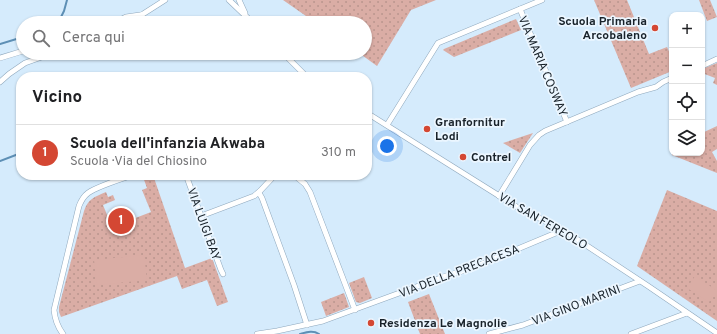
<!DOCTYPE html>
<html lang="it">
<head>
<meta charset="utf-8">
<style>
  :root { --surface:#fff; --page:#f6f6f6; --text:#202124; --muted:#757577; --line:#e0e0e0; --accent:#d44733 }
  body { margin:0; font-family:Overpass,sans-serif; background:var(--page); color:var(--text) }
  .controls { position:absolute; right:12px; top:12px; display:grid; overflow:hidden; border-radius:8px; box-shadow:0 1px 3px #0004 }
  .controls button { width:36px; height:36px; display:grid; place-items:center; padding:0; border:0; border-bottom:1px solid var(--line); background:var(--surface); color:var(--text); font:20px sans-serif }
  .you { position:absolute; left:387px; top:146px; width:14px; height:14px; margin:-10px; border:3px solid #fff; border-radius:50%; background:#1a73e8; box-shadow:0 0 0 6px #1a73e833 }
  .badge { display:grid; place-items:center; width:26px; height:26px; border-radius:50%; background:var(--accent); color:#fff; font-size:13px; font-weight:700 }
  .pin { position:absolute; translate:-50% -50%; border:2px solid #fff; box-shadow:0 1px 4px #0006 }
  .list { margin:0; padding:0; list-style:none }
  h2 { display:flex; justify-content:space-between; align-items:center; height:52px; margin:0; padding:0 16px; font-size:17px }
  h2 small { font-size:13px; font-weight:400; color:var(--muted) }
  .list li { display:grid; grid-template-columns:26px 1fr auto; gap:12px; align-items:center; box-sizing:border-box; height:56px; padding:0 16px; border-top:1px solid var(--line) }
  .list b { display:block; font-size:15px; white-space:nowrap }
  .list p { margin:0; font-size:13px; white-space:nowrap; color:var(--muted) }
  .list em { font-size:13px; font-style:normal; color:var(--muted) }
  .icon { flex:none; width:22px; height:22px; fill:none; stroke:currentColor; stroke-width:2; stroke-linecap:round; stroke-linejoin:round }
  .map { position:relative; flex:none; width:717px; height:334px; overflow:hidden }
  .search { position:absolute; background:var(--surface); box-shadow:0 1px 3px #0004; left:16px; top:16px; width:356px; height:44px; display:flex; align-items:center; gap:10px; box-sizing:border-box; padding:0 14px; border-radius:22px; color:var(--muted); font-size:15px }
  .panel { position:absolute; background:var(--surface); box-shadow:0 1px 3px #0004; left:16px; top:72px; width:356px; height:108px; border-radius:16px }
  .map>svg:first-child { display:block }
  .green { fill:url(#green-dots) }
  .pitch { fill:#daada5 }
  .lines { fill:none; stroke-linecap:round; stroke-linejoin:round }
  .stream { stroke:#5d8fb5; stroke-width:2 }
  .street-casing { stroke:#8fa8bd; stroke-width:6 }
  .street { stroke:#fff; stroke-width:5 }
  .poi-dot { fill:#d44733; stroke:#ebf6ff; stroke-width:1.5 }
  .labels { text-anchor:middle; stroke-width:3.5; stroke-linejoin:round; paint-order:stroke }
  .poi-label { font-size:12px; font-weight:bold; fill:#18222a; stroke:#ebf6ff; text-anchor:start }
  .street-label { font-size:12px; fill:#18222a; stroke:#ebf6ff }
</style>
</head>
<body>
<div class="map">
<svg width="717" height="334" viewBox="0 0 717 334">
  <defs>
    <pattern id="green-dots" width="8" height="8" patternUnits="userSpaceOnUse"><rect width="8" height="8" fill="#daada5"/><path d="M2 2h.1M6 6h.1" fill="none" stroke="#ba958e" stroke-width="1.8" stroke-linecap="round"/></pattern>
  </defs>
  <rect width="100%" height="100%" fill="#d5ebfc"/>
  <g class="green">
    <polygon points="283,0 436,0 411,10 377,66 359,53 365,53 365,23 316,23"/>
    <polygon points="594,0 627,0 649,54 667,47 672,58 672,71 631,88"/>
    <polygon points="699,0 710,0 717,17 707,21"/>
    <polygon points="516,19 521,30 454,57 443,50 444,49"/>
    <polygon points="717,63 717,85 713,83 715,78 702,73 702,69"/>
    <polygon points="717,126 717,149 712,152 717,161 717,173 672,155 672,153 702,153 702,133"/>
    <polygon points="533,133 520,153 503,143"/>
    <path d="M150,175H153L185,268L212,258L228,302L217,306L207,280L182,289L177,276L61,317L59,312V307L84,211C88,199 94,197 106,192L108,197L113,195L115,200L103,205L112,227L151,212L142,190L147,188L143,177Z"/>
    <polygon points="667,190 717,211 717,321 637,266"/>
    <polygon points="364,277 372,298 360,303 356,302 349,283"/>
    <polygon points="344,293 349,307 326,316 321,302"/>
    <polygon points="429,294 445,334 420,334 408,302"/>
  </g>
  <g class="pitch">
    <polygon points="144,255 147,280 97,285 94,260"/>
    <polygon points="695,276 716,290 709,302 687,288"/>
  </g>
  <g class="lines">
    <g class="stream">
      <polyline points="58,23 64,11 67,0"/>
      <polyline points="0,44 23,37"/>
      <polyline points="0,161 21,153"/>
      <path d="M300,334C307,332 313,330 319,334"/>
    </g>
    <defs>
      <g id="street">
        <polyline points="229,0 253,23"/>
        <polyline points="239,0 245,13"/>
        <polyline points="520,9 567,122"/>
        <polyline points="114,23 126,17 140,15"/>
        <polyline points="128,23 143,14 165,0"/>
        <polyline points="283,53 305,75 309,77"/>
        <polyline points="0,58 23,51"/>
        <polyline points="702,66 717,59"/>
        <polyline points="0,82 9,74 25,63 53,53"/>
        <polyline points="367,113 517,207 563,230 648,286 717,333"/>
        <polyline points="387,125 438,43 542,0"/>
        <polyline points="186,175 221,270 223,274"/>
        <polyline points="294,175 305,184 310,192 355,310"/>
        <polyline points="259,193 262,198 294,285 307,325"/>
        <polyline points="499,196 530,145 539,135 545,131 638,92 656,87 663,82 672,78"/>
        <polyline points="201,216 254,196 260,191 275,175"/>
        <path d="M63,334C57,326 55,320 54,310L79,206C81,201 84,196 88,193C98,186 121,179 133,175"/>
        <polyline points="257,334 277,331 323,321 443,277 472,268 563,230"/>
        <polyline points="489,334 523,325 640,281"/>
        <polyline points="631,334 687,313"/>
      </g>
    </defs>
    <use href="#street" class="street-casing"/>
    <use href="#street" class="street"/>
  </g>
  <g class="poi-dot">
    <circle cx="655" cy="28" r="4"/>
    <circle cx="427" cy="129" r="4"/>
    <circle cx="463" cy="157" r="4"/>
    <circle cx="371" cy="323" r="4"/>
  </g>
  <g class="labels">
    <g class="poi-label">
      <text x="647" y="25" text-anchor="end">Scuola Primaria<tspan x="647" dy="14">Arcobaleno</tspan></text>
      <text x="435" y="126">Granfornitur<tspan x="435" dy="14">Lodi</tspan></text>
      <text x="471" y="161">Contrel</text>
      <text x="379" y="327">Residenza Le Magnolie</text>
    </g>
    <g class="street-label">
      <text transform="translate(543 66) rotate(67)" y="4">VIA MARIA COSWAY</text>
      <text transform="translate(543 221) rotate(30)" y="4">VIA SAN FEREOLO</text>
      <text transform="translate(204 224) rotate(70)" y="4">VIA LUIGI BAY</text>
      <text transform="translate(459 271) rotate(-21)" y="4">VIA DELLA PRECACESA</text>
      <text transform="translate(576 305) rotate(-21)" y="4">VIA GINO MARINI</text>
    </g>
  </g>
</svg>
<div class="controls">
<button>+</button>
<button>−</button>
<button><svg class="icon" aria-label="locate" viewBox="0 0 24 24"><circle cx="12" cy="12" r="6"/><path d="M12 2v4M12 18v4M2 12h4M18 12h4"/></svg></button>
<button><svg class="icon" aria-label="layers" viewBox="0 0 24 24"><path d="M12 4l9 5-9 5-9-5zM3 14l9 5 9-5"/></svg></button>
</div>
<div class="you"></div>
<div class="pin badge" style="left:121px;top:221px">1</div>
<div class="search"><svg class="icon" aria-label="search" viewBox="0 0 24 24"><circle cx="10" cy="10" r="6"/><path d="M15 15l6 6"/></svg>Cerca qui</div>
<section class="panel">
<h2>Vicino<small></small></h2>
<ul class="list">
<li><span class="badge">1</span><div><b>Scuola dell'infanzia Akwaba</b><p>Scuola · Via del Chiosino</p></div><em>310 m</em></li>
</ul>
</section>
</div>
</body>
</html>
